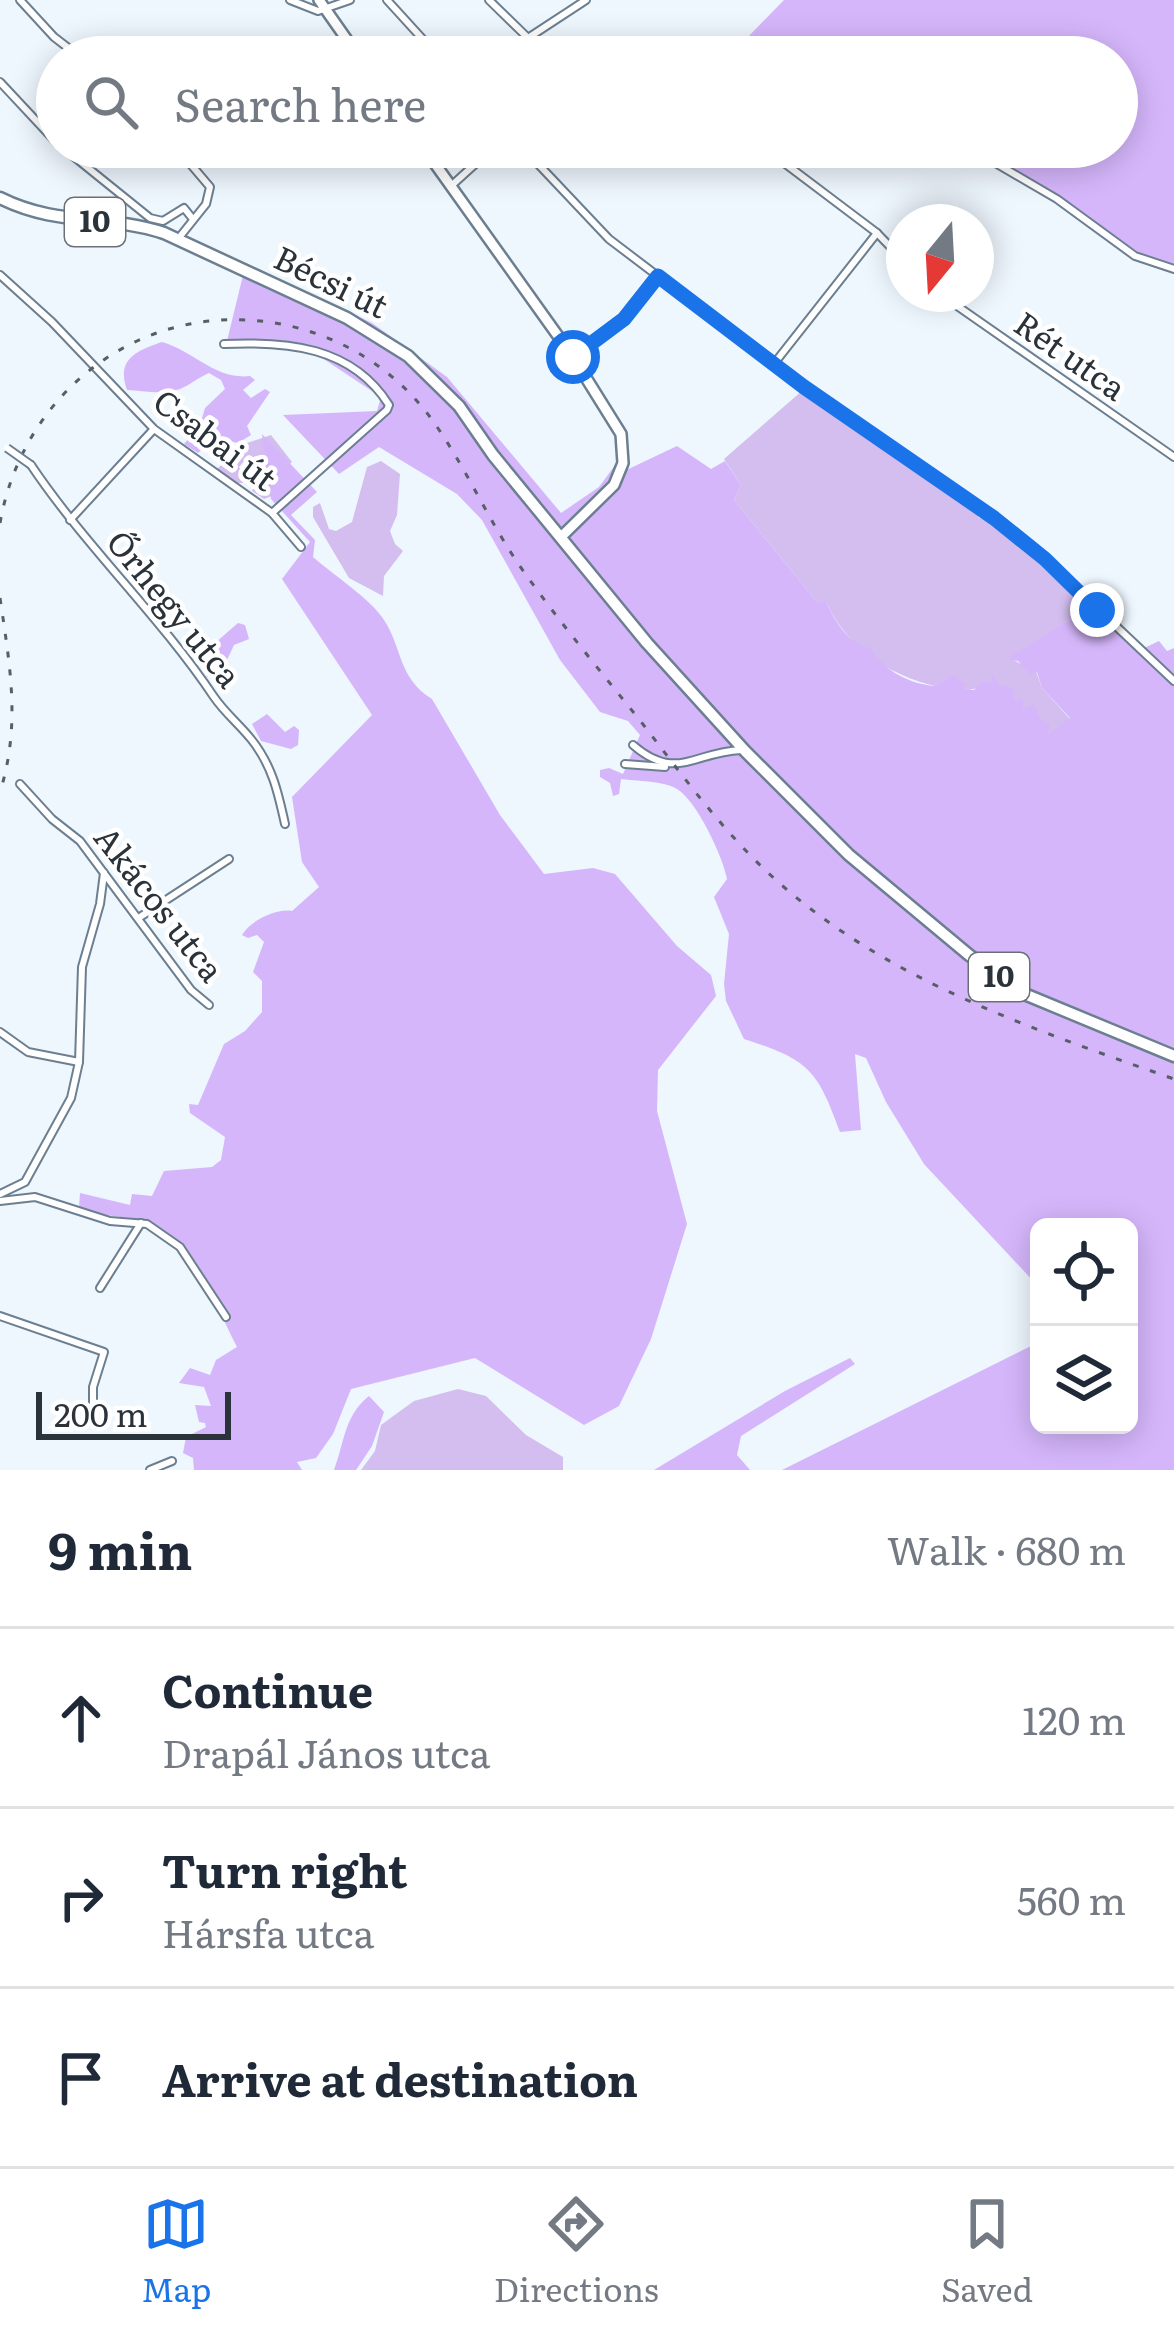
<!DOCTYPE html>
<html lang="en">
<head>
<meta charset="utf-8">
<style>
  :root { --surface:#fff; --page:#f2f2f3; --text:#1f2937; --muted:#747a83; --line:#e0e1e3; --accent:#1a73e8 }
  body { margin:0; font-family:Literata,serif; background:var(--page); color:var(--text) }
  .controls { position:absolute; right:36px; bottom:36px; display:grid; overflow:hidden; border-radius:18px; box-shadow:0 6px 30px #0003 }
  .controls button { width:108px; height:108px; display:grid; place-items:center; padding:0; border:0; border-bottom:3px solid var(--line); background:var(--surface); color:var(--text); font:60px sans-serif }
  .compass { position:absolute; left:886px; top:204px; width:108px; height:108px; border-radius:50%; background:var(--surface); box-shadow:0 6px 30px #0003; rotate:198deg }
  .scale { position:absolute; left:36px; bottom:30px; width:195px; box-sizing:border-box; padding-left:12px; border:6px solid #2a323a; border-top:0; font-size:33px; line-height:42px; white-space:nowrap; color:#2a323a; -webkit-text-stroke:9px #fff; paint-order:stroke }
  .stop { position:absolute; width:36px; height:36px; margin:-27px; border:9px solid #1a73e8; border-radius:50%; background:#fff }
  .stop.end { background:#1a73e8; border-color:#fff; box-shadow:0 3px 12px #0008 }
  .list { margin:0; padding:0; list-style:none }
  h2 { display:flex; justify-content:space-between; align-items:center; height:156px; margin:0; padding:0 48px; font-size:51px }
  h2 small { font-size:39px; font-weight:400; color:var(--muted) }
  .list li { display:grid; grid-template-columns:78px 1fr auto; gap:36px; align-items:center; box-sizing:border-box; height:180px; padding:0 48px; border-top:3px solid var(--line) }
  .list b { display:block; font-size:45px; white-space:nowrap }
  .list p { margin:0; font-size:39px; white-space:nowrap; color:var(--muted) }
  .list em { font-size:39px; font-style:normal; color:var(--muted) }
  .icon { flex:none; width:66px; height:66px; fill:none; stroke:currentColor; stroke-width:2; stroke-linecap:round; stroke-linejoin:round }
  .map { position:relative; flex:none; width:1174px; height:1470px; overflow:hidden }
  .search { position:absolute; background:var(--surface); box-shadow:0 6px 30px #0003; left:36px; right:36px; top:36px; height:132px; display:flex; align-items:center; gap:30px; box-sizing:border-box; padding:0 42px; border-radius:66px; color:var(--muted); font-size:45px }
  .sheet { height:696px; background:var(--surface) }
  nav { display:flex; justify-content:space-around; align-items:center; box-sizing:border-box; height:168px; border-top:3px solid var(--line); background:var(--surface); font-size:33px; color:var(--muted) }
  nav a { display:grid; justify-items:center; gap:6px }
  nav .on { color:var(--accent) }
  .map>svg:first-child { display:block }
  .green { fill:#d3beef }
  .forest { fill:#d5b6fb }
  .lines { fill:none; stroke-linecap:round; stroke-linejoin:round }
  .minor-casing { stroke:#6c7f90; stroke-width:10 }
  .secondary-casing { stroke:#6c7f90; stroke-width:14 }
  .primary-casing { stroke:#6c7f90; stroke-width:15 }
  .minor { stroke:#fff; stroke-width:6 }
  .secondary { stroke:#fff; stroke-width:9 }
  .primary { stroke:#fff; stroke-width:10 }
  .rail { stroke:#565e66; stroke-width:3; stroke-dasharray:6 12; stroke-linecap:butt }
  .minor-bridge-casing { stroke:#6c7f90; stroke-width:10; stroke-linecap:butt }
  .minor-bridge { stroke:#fff; stroke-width:6 }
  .route { stroke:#1a73e8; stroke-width:15 }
  .labels { text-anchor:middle; stroke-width:9; stroke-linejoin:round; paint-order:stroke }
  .shield { fill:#fff; stroke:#6a7075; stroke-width:3 }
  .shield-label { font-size:30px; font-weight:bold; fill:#2a323a }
  .street-label { font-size:33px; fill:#2a323a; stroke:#fff }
</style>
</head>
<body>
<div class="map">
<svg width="1174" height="1470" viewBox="0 0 1174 1470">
  <rect width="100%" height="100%" fill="#eef6fe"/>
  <g class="green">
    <path d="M803,390L972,505L979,518L989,516L1063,575V586L1089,611L1067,621L1011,659L1036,671L1042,688L1070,719L1044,738L999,685C986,683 976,691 962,690C906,686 850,655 826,602H817L734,500L741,485L724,459Z"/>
    <polygon points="271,435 292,462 282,472 272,496 264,499 252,491 256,480 253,466 243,462 239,467 245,477 243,483 237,483 217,469 244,444"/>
    <polygon points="381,461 400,474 397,515 390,531 395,544 403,551 384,576 383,596 349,578 313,517 313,507 320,503 329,529 336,531 352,522 367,467"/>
    <polygon points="458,1389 486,1396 526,1435 563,1457 563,1470 361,1470 375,1451 381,1425 414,1401"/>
  </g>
  <g class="forest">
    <polygon points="784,0 1174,0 1174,265 1143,255 974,147 1117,147 1117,57 777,57 778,50 744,41"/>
    <path d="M246,263L372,323L447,377L561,513L599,487L618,461V474L677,446L711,469L725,461L741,485L734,500L817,602H826C835,621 848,644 870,648C884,671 911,685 937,686L952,675L966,684L963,690H974L983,682L991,683L992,675L999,685L1013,688L1014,700L1023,699V709L1032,705L1038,710V716L1050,726L1046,736L1070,718L1042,688L1037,672L1030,674L1018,661L1010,660L1012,656L1067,621L1086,613L1108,621L1140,650L1159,641L1167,651L1174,648V1470H782L1039,1342V1425H1129V1227H1039V1292L1036,1284L924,1164L886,1102L866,1058L855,1054L861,1130L840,1132C817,1069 809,1060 744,1039L726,1001L724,984L729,934L714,897L727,879C723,857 697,801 677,789C664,781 636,781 621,779L619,794L613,796L610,783L600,777V770L609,768L623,774L640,735L628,721L600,712L560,660L482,520L457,494L379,447L339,474L283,415L377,411L381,397L313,352L226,345Z"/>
    <path d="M162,342C194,351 215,380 250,376L255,380L243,390L251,398L265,389L270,392L247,426L251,435L238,443L215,438L198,453L184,444L200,425L205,408L225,389L221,380L209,373C199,377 190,385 180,389C163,395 144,391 127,390C116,359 136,351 162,342Z"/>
    <path d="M262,434L317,492L291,515L315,540L313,557C332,574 371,599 384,620C402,647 398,678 432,699L500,815L544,874L593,868L615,874L677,946L711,975L716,996L658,1070L657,1111L687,1224L651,1339L619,1406L584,1425L475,1358L351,1389L333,1434L316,1458L297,1462L302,1470H194L193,1458L183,1453L186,1437L206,1427L205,1423L199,1422L195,1405L211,1406L204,1387L179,1383L190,1368L210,1375L216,1360L237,1347C217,1309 188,1231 144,1221C121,1216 101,1216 79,1208L80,1193L130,1205L132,1194L152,1196L164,1171L212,1167L221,1160L225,1137L190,1113L189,1104L198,1105L224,1044L245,1031L262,1012V981L253,972L264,942L257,935L248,938L242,935C250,921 276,908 292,911L319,887L302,862L292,797L372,715L282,579L310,542L271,499Z"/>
    <polygon points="238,623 245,625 249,639 234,645 227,660 218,658 211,668 216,675 207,677 199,657"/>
    <polygon points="267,714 285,732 294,726 299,730 298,745 291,749 261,741 252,724"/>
    <polygon points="850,1358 855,1364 741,1436 737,1455 750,1470 654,1470 785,1391"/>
    <path d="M369,1396L384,1412L372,1446L356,1470H334C345,1441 344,1416 369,1396Z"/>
  </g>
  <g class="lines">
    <defs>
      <g id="minor">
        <polyline points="20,0 54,37 80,57"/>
        <polyline points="290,0 318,11 350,0"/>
        <polyline points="387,0 439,57"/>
        <polyline points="489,0 528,38 567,57"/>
        <polyline points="528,38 586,0"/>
        <polyline points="0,82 57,143"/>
        <polyline points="62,147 150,218 163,221 184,208 192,218"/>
        <polyline points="176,147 210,187 206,204 178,239"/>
        <polyline points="522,147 609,239 804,387 994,517 1045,559 1174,681"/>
        <polyline points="763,147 877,233 904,261"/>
        <polyline points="968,147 1057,199 1135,256 1174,269"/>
        <polyline points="451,186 494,147"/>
        <polyline points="0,275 52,322 154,429 272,513 301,547"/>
        <polyline points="940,294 1174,457"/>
        <path d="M224,344C286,341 352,346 389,405L387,410L272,513"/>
        <polyline points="573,357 624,319 658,277"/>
        <polyline points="773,365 877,233"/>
        <path d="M31,465C86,547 159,615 214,697C225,713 239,724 251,739C272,765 278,792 285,824"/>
        <polyline points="70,520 153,430"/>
        <path d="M633,745C676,782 694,752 741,750"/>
        <polyline points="625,764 665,767"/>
        <polyline points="20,784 52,819 80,841 191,990 209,1005"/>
        <polyline points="140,917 229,859"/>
        <polyline points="0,1032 28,1052 79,1062"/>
        <polyline points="0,1194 25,1182 71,1098 79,1062 82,967 100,904 104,873"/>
        <polyline points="0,1201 35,1197 110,1221 147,1224 180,1247 226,1317"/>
        <polyline points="100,1288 141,1223"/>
        <polyline points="0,1316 104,1352 93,1387 93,1422"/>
        <polyline points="150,1470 172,1461"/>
      </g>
      <g id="secondary">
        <polyline points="319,0 359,57"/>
        <polyline points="423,147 573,357 621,434 623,463 614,485 561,537"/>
      </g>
      <path id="primary" d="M0,198C58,227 106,214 164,233L347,318L408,356L459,406L493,455L647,643L745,751L849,855L969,955L1022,993L1174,1056"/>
    </defs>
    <use href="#minor" class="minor-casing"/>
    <use href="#secondary" class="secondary-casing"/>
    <use href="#primary" class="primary-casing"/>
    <use href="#minor" class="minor"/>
    <use href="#secondary" class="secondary"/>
    <use href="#primary" class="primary"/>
    <g class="rail">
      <path d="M0,523C14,443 64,375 137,341C239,294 363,327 430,417C466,466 489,523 524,572C561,624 602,673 642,723C686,780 729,840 785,888C896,984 1038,1031 1174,1079"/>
      <path d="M0,598C10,666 21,725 0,792"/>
    </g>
    <defs>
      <polyline id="minor-bridge" points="7,448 31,465"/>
    </defs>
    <use href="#minor-bridge" class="minor-bridge-casing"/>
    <use href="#minor-bridge" class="minor-bridge"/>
  </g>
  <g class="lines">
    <polyline class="route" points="573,357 624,319 658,276 804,387 994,518 1045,559 1097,610"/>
  </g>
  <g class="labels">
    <g class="shield">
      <rect x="65" y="198" width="60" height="48" rx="9"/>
      <rect x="969" y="953" width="60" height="48" rx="9"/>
    </g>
    <g class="shield-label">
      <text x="95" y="232">10</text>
      <text x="999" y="987">10</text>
    </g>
    <g class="street-label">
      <text transform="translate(331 282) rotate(26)" y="12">Bécsi út</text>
      <text transform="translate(1070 356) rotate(35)" y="12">Rét utca</text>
      <text transform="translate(215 440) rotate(37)" y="12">Csabai út</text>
      <text transform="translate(174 609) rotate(51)" y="12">Őrhegy utca</text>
      <text transform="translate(159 904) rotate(52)" y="12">Akácos utca</text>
    </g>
  </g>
</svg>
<div class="controls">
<button><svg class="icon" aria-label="locate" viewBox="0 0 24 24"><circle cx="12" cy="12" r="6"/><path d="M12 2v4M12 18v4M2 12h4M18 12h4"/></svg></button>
<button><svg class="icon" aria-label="layers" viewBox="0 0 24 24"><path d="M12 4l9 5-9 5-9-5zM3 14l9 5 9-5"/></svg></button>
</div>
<svg class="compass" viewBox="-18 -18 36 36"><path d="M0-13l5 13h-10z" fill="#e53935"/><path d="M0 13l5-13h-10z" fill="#747a83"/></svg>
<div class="scale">200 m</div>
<div class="stop" style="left:573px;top:357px"></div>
<div class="stop end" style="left:1097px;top:610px"></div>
<div class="search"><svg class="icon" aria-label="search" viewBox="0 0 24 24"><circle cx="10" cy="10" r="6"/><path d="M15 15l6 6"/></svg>Search here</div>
</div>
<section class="sheet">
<h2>9 min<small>Walk · 680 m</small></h2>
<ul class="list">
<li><svg class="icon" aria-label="ahead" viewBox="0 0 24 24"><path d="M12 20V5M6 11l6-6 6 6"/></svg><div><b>Continue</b><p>Drapál János utca</p></div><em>120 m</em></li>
<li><svg class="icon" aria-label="right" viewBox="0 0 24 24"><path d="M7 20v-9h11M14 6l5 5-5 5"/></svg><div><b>Turn right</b><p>Hársfa utca</p></div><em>560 m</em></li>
<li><svg class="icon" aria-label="arrive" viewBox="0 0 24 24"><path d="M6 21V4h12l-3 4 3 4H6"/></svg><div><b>Arrive at destination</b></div></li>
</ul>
</section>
<nav>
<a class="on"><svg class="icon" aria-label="map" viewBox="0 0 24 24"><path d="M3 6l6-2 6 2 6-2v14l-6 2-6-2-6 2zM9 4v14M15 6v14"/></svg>Map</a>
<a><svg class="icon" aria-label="directions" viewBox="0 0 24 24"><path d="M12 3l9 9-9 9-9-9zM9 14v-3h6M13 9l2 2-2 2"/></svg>Directions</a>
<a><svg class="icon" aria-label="saved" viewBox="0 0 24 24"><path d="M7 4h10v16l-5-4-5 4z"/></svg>Saved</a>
</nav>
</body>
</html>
